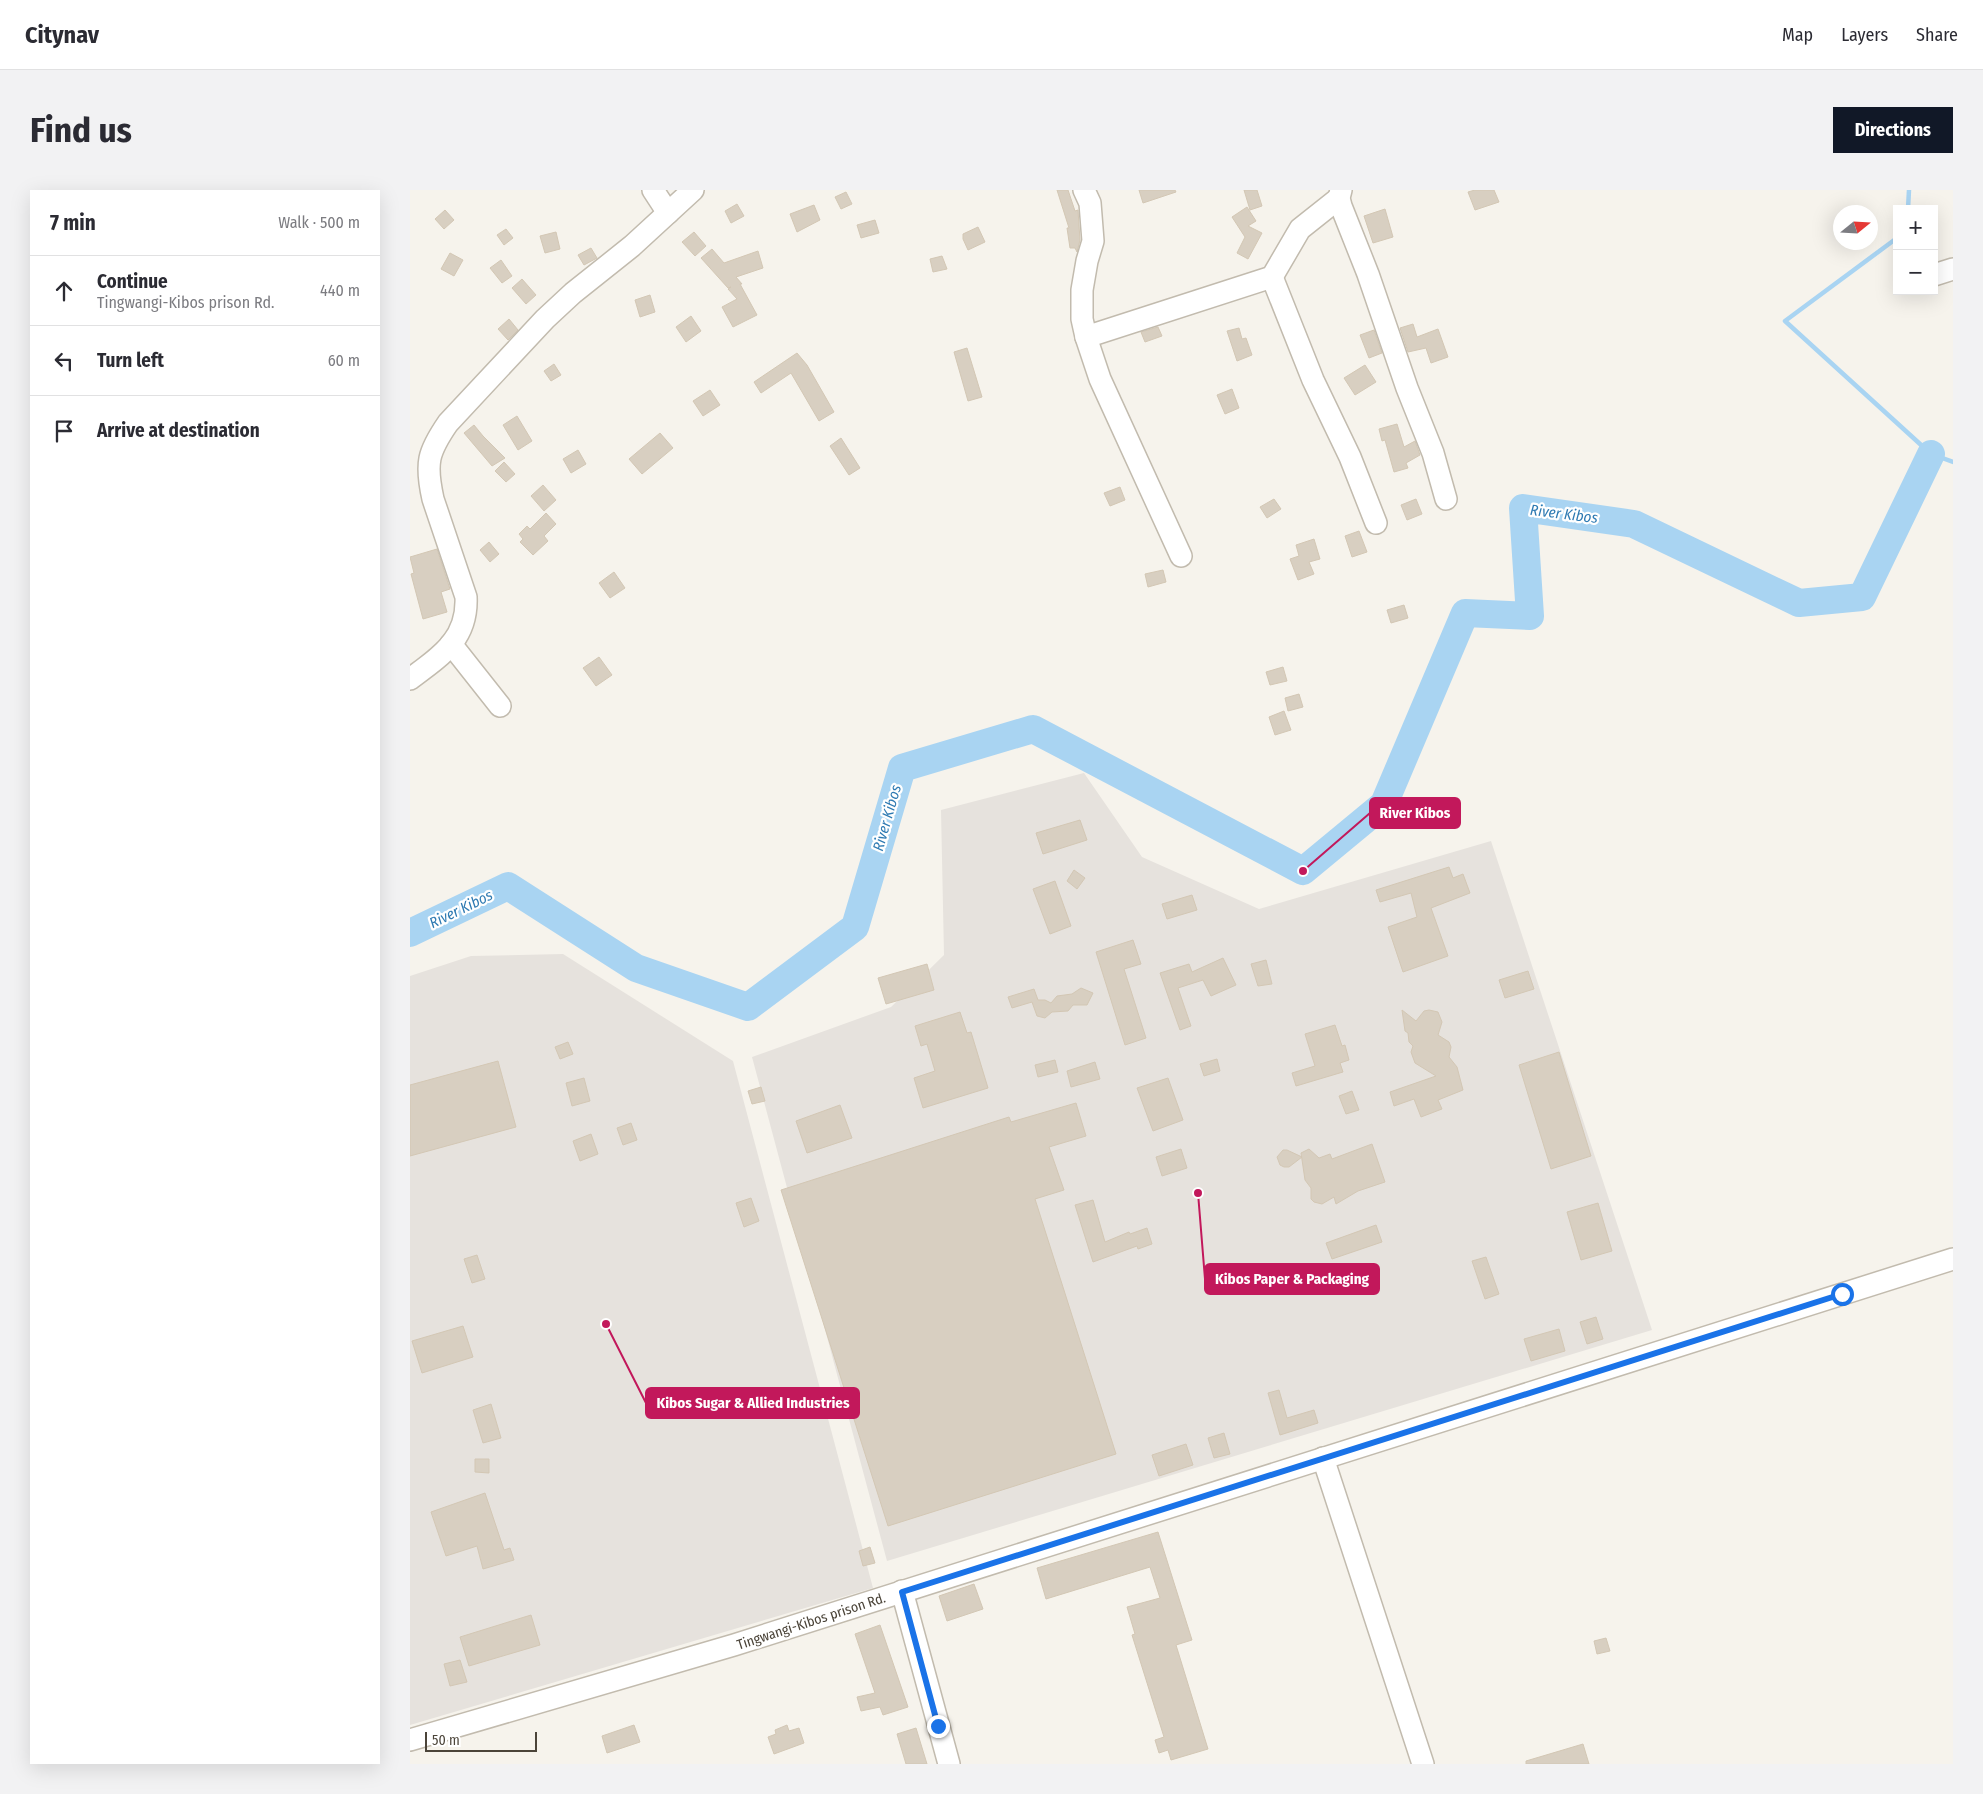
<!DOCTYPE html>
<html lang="en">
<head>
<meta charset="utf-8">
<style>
  :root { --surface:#fff; --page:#f2f2f3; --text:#2b2b33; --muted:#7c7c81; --line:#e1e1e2; --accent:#111827 }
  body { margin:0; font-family:"Fira Sans Condensed",sans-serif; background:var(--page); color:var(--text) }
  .controls { position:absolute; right:15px; top:15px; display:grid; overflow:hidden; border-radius:0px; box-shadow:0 5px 20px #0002 }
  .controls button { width:45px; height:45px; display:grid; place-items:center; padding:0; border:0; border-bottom:1px solid var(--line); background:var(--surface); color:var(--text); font:25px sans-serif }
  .compass { position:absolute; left:1423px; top:15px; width:45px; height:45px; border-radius:50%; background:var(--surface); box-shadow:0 5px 20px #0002; rotate:72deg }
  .scale { position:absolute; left:15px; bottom:12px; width:112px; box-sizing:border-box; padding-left:5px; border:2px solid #4b4439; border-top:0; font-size:14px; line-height:18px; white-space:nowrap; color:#4b4439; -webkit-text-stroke:4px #fff; paint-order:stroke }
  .stop { position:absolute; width:15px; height:15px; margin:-11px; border:4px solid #1a73e8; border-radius:50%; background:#fff }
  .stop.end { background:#1a73e8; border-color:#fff; box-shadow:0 1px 5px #0008 }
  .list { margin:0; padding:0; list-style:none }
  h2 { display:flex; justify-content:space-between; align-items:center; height:65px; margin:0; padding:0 20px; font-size:21px }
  h2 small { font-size:16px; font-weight:400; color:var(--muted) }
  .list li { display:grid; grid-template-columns:32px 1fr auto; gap:15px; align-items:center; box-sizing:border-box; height:70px; padding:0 20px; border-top:1px solid var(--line) }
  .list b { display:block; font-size:19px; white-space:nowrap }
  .list p { margin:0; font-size:16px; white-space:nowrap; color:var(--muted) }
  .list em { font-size:16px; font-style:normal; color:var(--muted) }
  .icon { flex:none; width:28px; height:28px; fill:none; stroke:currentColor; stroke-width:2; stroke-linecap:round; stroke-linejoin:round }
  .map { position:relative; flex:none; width:1543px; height:1574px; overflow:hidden; border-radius:0px }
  header { display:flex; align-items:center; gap:30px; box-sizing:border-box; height:70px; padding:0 25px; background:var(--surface); border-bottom:1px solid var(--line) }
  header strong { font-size:24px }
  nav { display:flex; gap:28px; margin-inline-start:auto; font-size:18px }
  .intro { display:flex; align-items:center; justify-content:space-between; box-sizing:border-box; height:120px; padding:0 30px }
  h1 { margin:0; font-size:35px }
  .button { padding:12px 22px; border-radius:0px; background:var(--accent); color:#fff; font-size:18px; font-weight:700 }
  main { display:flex; gap:30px; padding:0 30px }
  aside { flex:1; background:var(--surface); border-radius:0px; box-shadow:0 5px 20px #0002 }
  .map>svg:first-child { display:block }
  .industrial { fill:#e6e2dd }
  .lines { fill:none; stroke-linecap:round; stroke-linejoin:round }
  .stream { stroke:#a9d4f2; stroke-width:4.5 }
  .river { stroke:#a9d4f2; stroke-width:28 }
  .building { fill:#d8cfc1; stroke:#d3c7b4 }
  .minor-casing { stroke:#c2bbae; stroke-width:24 }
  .minor { stroke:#fff; stroke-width:21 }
  .route { stroke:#1a73e8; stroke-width:6 }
  .labels { text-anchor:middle; stroke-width:4.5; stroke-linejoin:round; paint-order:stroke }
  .street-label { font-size:14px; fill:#4b4439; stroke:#fff }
  .water-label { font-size:15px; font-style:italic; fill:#2e7ab2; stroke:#fff }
  .leader { fill:none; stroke:#c2185b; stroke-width:2 }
  .callout-dot { fill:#c2185b; stroke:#fff; stroke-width:2 }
  .callout { fill:#c2185b; stroke:#c2185b; stroke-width:2 }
  .callout-label { font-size:15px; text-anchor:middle; font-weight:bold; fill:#fff }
</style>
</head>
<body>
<header>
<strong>Citynav</strong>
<nav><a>Map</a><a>Layers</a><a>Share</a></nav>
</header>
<div class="intro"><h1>Find us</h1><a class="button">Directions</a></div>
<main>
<aside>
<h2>7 min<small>Walk · 500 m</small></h2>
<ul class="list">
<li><svg class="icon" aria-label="ahead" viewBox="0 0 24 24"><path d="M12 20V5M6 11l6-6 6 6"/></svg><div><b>Continue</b><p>Tingwangi-Kibos prison Rd.</p></div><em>440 m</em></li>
<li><svg class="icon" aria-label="left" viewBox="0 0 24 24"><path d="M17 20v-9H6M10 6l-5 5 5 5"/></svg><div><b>Turn left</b></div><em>60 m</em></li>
<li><svg class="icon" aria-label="arrive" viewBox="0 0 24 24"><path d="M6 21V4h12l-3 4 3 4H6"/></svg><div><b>Arrive at destination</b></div></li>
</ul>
</aside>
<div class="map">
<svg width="1543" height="1574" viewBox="0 0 1543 1574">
  <rect width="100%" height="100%" fill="#f6f3ec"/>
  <g class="industrial">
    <polygon points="674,583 732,667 849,719 1081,651 1242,1140 477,1371 342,867 481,817 534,765 531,620"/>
    <polygon points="153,764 323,871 463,1398 0,1535 0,786 61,766"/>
  </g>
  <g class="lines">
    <g class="stream">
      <polyline points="1498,19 1499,0"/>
      <polyline points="1487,48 1375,131 1521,264 1543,272"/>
    </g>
    <polyline class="river" points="0,743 98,696 226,778 338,817 445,737 492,578 623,539 893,681 974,614 1055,423 1120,426 1113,318 1224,334 1389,413 1452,407 1521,264"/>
  </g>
  <g class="building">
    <polygon points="647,0 658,0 665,21 668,20 670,50 667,62 665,58 660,58 657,38 659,38"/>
    <polygon points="729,0 765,0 766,2 733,13"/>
    <polygon points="834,0 847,0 852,16 840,20"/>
    <polygon points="1065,0 1084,0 1089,12 1065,20 1058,2"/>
    <polygon points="436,2 442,14 431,19 425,7"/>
    <polygon points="327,14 334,26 321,33 315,21"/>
    <polygon points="404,15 410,30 387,42 380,24"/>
    <polygon points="837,17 846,31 838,36 852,43 838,69 827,63 835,47 822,27"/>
    <polygon points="975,19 983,47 963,53 954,26"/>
    <polygon points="35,20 44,30 34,39 25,29"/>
    <polygon points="465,30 469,43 451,48 447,35"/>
    <polygon points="568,37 575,52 558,60 553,49 553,44"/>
    <polygon points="96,39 103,48 94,55 87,45"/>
    <polygon points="146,42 150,59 135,63 130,46"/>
    <polygon points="284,42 296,56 285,66 272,52"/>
    <polygon points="181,58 187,68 174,75 168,65"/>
    <polygon points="302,59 314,73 348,61 353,78 326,87 332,94 330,94 347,125 323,137 312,117 327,109 318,99 321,97 318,98 291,68"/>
    <polygon points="40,63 53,70 44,86 31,79"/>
    <polygon points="532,66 537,79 523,82 520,69"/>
    <polygon points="91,70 102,86 92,93 80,78"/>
    <polygon points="112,89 126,105 116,114 102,98"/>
    <polygon points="240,105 245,122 230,127 225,110"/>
    <polygon points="281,126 291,141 276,152 266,137"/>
    <polygon points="99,129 108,140 98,150 88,139"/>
    <polygon points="1003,134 1007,147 1028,139 1038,167 1021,173 1016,158 998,162 990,138"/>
    <polygon points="748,137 752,146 735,152 731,142"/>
    <polygon points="829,138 832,149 836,148 842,165 827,171 817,141"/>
    <polygon points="964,140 972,163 959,168 950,145"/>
    <polygon points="557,158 572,207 558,211 544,162"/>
    <polygon points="387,163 397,175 424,222 409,231 381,183 351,203 344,192"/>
    <polygon points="144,174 151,185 141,191 134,181"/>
    <polygon points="955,175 966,192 945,205 934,188"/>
    <polygon points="822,199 829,218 815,224 807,205"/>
    <polygon points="300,200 310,215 293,226 283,211"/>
    <polygon points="107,226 122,251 108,260 93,235"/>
    <polygon points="987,234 994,257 1005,251 1010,265 996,273 998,278 984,282 975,250 972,251 969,239"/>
    <polygon points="64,235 73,246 95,268 82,276 54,243"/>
    <polygon points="250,243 263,258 232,284 219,269"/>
    <polygon points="431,248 450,278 439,285 420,256"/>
    <polygon points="168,260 176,274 161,283 153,269"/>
    <polygon points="94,272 105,284 96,292 85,281"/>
    <polygon points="133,295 146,310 134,321 121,306"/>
    <polygon points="710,297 715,310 700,316 694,303"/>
    <polygon points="864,309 871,319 857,328 850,317"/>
    <polygon points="1006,309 1012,324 997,330 991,315"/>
    <polygon points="136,323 146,334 134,346 138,351 123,365 110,352 113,349 109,344 117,336 120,339"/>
    <polygon points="949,341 957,362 942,367 935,346"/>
    <polygon points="904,349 910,369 899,372 904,384 888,390 880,369 889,366 886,355"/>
    <polygon points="79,352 89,364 80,372 70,360"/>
    <polygon points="27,359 40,399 31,402 37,422 13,429 1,384 4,383 0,367"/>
    <polygon points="753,380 756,392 738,397 735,384"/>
    <polygon points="204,382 215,398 200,408 189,393"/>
    <polygon points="994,415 998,428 981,433 977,420"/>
    <polygon points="189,467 202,485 186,496 173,478"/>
    <polygon points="873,477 877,491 860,495 856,482"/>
    <polygon points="889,504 893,517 878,521 875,508"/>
    <polygon points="874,521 881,540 865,545 859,527"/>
    <polygon points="670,630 677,650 633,664 626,643"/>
    <polygon points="1039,677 1043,688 1053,684 1060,703 1021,718 1038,766 993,782 978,737 1007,727 1001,703 970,712 966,700"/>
    <polygon points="664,680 675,688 667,699 657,691"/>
    <polygon points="645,691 661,736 640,744 623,699"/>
    <polygon points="782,705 787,720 757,729 752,714"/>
    <polygon points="723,750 731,774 714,779 736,848 715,855 686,762"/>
    <polygon points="813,768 826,795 801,806 793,790 768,798 781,836 770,840 750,783 779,774 782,782"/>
    <polygon points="856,770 862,794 848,796 841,774"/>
    <polygon points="517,774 524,800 476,814 468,788"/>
    <polygon points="1118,781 1124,799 1095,808 1089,790"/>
    <polygon points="671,798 683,803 677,815 663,815 658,821 642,822 635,828 627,826 622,812 602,818 598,807 624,799 628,810 635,810 641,813 647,806 662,804"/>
    <polygon points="992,820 1006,831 1014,821 1019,820 1028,822 1032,832 1028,845 1039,852 1041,857 1039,867 1047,877 1053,900 1028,910 1032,919 1011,927 1004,909 984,916 980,902 1026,886 1005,873 1001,862 1003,856 999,852 998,843 995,841"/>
    <polygon points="550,822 557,843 561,842 578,898 513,918 504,888 525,881 517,854 511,856 505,836"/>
    <polygon points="925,835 932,856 935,855 939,870 930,873 933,882 886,896 882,883 905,876 895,844"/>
    <polygon points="158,852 163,864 150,869 145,857"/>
    <polygon points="1149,862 1181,966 1141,979 1109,875"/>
    <polygon points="807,869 810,881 794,886 790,874"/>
    <polygon points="645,870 648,882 628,887 625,875"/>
    <polygon points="88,871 106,937 0,966 0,895"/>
    <polygon points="685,872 690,889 661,897 657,881"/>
    <polygon points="174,888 180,911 162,916 156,893"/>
    <polygon points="758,888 773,930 743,941 727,898"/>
    <polygon points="351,897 355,911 342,914 338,901"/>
    <polygon points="942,901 949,920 936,924 929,906"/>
    <polygon points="666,913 676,946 639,957 654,1000 625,1009 706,1264 478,1336 371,1000 599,927 601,932"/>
    <polygon points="430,915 442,948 397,963 386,931"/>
    <polygon points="221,933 227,950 213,955 207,938"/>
    <polygon points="181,944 188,964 170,971 163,951"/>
    <polygon points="962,954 975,992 948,1001 926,1014 924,1007 912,1014 904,1012 901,1009 901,998 895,990 891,963 899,959 909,968 920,964 922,969"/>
    <polygon points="771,959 777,978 752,986 746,967"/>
    <polygon points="873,960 877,960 892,967 879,977 874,977 870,975 867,967"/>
    <polygon points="341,1008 349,1031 334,1037 326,1013"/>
    <polygon points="683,1010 695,1052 719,1042 720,1044 737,1038 742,1054 728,1059 727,1056 683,1072 665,1015"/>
    <polygon points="1188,1013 1202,1061 1171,1070 1157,1022"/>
    <polygon points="966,1035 972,1052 922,1069 916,1053"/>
    <polygon points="67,1065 75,1089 62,1093 54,1069"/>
    <polygon points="1076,1067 1089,1104 1075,1109 1062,1071"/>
    <polygon points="1186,1127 1193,1149 1177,1154 1170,1132"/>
    <polygon points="53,1136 63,1167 12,1183 2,1151"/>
    <polygon points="1149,1139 1155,1161 1121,1171 1114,1149"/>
    <polygon points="869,1200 877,1228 904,1220 908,1233 870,1245 858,1203"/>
    <polygon points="81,1214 91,1248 73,1253 63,1220"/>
    <polygon points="814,1243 820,1264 804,1268 798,1248"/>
    <polygon points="776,1254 783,1275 749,1286 742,1265"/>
    <polygon points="65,1269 79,1269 79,1283 65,1282"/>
    <polygon points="75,1303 94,1360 100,1358 104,1370 73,1379 67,1356 36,1366 21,1322"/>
    <polygon points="748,1342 782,1450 766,1455 798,1559 761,1570 758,1560 749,1563 745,1550 754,1547 722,1445 725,1444 717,1417 750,1408 740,1377 636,1409 627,1378"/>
    <polygon points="460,1357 465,1373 453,1376 449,1361"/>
    <polygon points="564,1394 573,1419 537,1431 529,1406"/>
    <polygon points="121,1425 130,1455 59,1476 50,1447"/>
    <polygon points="470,1435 498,1517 473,1525 470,1517 451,1521 447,1507 465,1503 445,1444"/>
    <polygon points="1196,1448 1200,1461 1187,1464 1184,1451"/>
    <polygon points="50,1470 57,1492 40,1496 34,1474"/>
    <polygon points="224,1535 230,1552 197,1563 192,1546"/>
    <polygon points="377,1535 379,1541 389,1538 394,1553 364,1564 358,1547 366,1544 365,1540"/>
    <polygon points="506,1538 517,1574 496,1574 487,1544"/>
    <polygon points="1173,1554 1179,1574 1116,1574 1116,1571"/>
  </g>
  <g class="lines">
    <defs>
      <g id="minor">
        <polyline points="243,0 258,23"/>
        <polyline points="674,0 680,13 683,51 677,71 672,100 672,129 676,147 690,189 771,366"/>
        <polyline points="931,0 929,8 931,16 958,84 997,198 1023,263 1036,309"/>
        <polyline points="1524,85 1543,79"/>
        <polyline points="862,87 903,190 940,267 966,333"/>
        <polyline points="676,147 862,87 890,39 929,8"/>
        <polyline points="41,454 90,516"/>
        <path d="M0,489C31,466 58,449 56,407L23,309C15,273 18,262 38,233L135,129L163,103L222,56L283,0"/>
        <polyline points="913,1268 1013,1574"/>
        <polyline points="492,1401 539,1574"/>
        <polyline points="0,1550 324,1455 1543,1069"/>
      </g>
    </defs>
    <use href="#minor" class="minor-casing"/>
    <use href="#minor" class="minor"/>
  </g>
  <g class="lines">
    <polyline class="route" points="528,1536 492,1402 1432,1104"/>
  </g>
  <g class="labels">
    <g class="street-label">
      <text transform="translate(401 1431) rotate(-18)" y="5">Tingwangi-Kibos prison Rd.</text>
    </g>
    <g class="water-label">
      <text transform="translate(1154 324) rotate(7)" y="5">River Kibos</text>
      <text transform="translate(477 628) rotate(-74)" y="5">River Kibos</text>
      <text transform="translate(51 719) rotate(-26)" y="5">River Kibos</text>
    </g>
  </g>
  <path class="leader" d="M893 681L960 623M788 1003L795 1089M196 1134L236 1213"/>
  <g class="callout-dot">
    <circle cx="893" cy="681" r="5"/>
    <circle cx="788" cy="1003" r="5"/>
    <circle cx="196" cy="1134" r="5"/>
  </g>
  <g class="callout">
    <rect x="960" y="608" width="90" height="30" rx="5"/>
    <rect x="795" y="1074" width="174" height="30" rx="5"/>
    <rect x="236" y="1198" width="213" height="30" rx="5"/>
  </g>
  <g class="callout-label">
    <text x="1005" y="628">River Kibos</text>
    <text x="882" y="1094">Kibos Paper &amp; Packaging</text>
    <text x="343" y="1218">Kibos Sugar &amp; Allied Industries</text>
  </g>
</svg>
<div class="controls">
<button>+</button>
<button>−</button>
</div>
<svg class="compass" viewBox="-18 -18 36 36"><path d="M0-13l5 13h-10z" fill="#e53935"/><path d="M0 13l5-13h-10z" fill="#7c7c81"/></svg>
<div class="scale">50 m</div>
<div class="stop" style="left:1432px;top:1104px"></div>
<div class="stop end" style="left:528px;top:1536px"></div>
</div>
</main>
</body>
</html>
